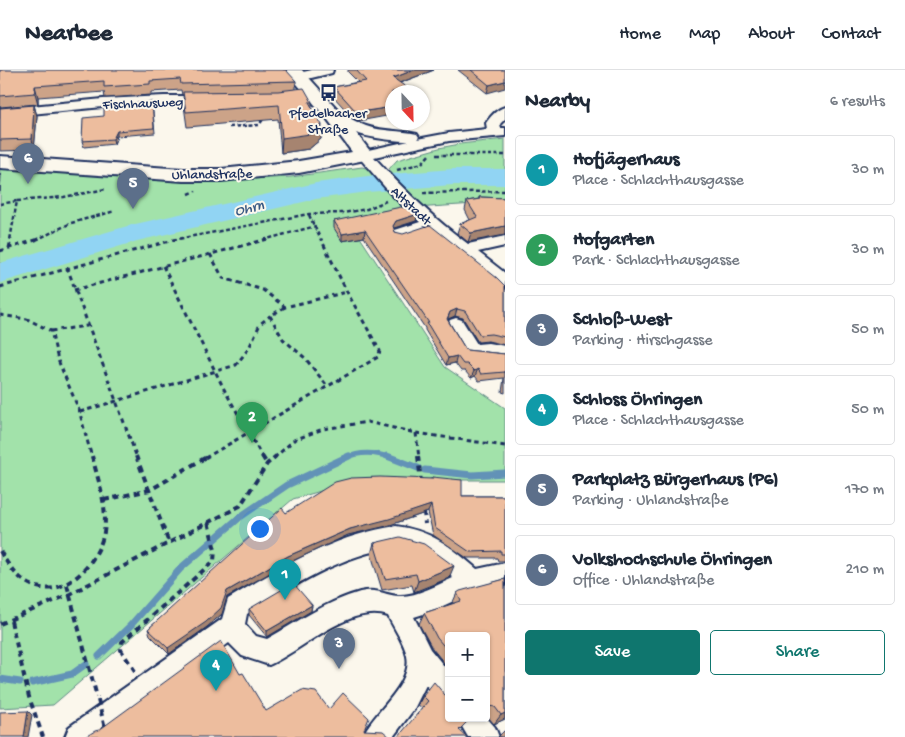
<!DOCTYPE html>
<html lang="en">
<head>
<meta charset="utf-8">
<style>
  :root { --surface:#fff; --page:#f2f2f3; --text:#1f2937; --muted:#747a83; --line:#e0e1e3; --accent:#0f766e }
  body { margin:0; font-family:"Gochi Hand",sans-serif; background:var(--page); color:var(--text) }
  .controls { position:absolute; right:15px; bottom:15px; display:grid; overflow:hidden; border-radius:5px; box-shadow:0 1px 4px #0004 }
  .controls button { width:45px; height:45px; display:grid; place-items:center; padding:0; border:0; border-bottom:1px solid var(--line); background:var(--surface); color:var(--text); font:25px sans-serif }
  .compass { position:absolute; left:385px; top:15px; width:45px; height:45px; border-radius:50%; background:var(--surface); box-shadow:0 1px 4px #0004; rotate:158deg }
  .you { position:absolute; left:259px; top:458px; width:18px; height:18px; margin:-12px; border:4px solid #fff; border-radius:50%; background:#1a73e8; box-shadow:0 0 0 8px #1a73e833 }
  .badge { display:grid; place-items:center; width:32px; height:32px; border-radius:50%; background:var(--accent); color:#fff; font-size:16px; font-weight:700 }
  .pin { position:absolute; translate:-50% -41px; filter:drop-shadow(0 1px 2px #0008) }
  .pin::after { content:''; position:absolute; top:26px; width:18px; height:15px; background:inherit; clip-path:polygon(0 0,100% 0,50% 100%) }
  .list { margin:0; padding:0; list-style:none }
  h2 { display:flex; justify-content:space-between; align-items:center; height:65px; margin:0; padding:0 20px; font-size:21px }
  h2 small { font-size:16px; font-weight:400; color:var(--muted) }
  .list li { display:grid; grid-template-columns:32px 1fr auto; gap:15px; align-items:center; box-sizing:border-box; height:70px; margin:0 10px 10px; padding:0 10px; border:1px solid var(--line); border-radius:5px }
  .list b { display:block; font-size:19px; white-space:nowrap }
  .list p { margin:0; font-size:16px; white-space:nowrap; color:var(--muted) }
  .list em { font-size:16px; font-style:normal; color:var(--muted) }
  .actions { display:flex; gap:10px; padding:15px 20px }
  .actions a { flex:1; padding:11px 0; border:1px solid var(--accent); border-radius:5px; text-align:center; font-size:18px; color:var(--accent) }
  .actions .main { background:var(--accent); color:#fff }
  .map { position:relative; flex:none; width:505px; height:667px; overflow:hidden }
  header { display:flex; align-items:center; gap:30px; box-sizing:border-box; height:70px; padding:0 25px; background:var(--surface); border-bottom:1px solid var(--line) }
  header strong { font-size:24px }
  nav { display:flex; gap:28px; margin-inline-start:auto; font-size:18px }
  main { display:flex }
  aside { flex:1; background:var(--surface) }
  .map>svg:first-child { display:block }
  .green { fill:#a2e2aa; stroke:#5e8884 }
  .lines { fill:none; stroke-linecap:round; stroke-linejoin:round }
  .stream-far1 { stroke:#6292b7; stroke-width:5 }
  .stream { stroke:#6292b7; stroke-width:7 }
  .river { fill:#91d4f3; fill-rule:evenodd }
  .minor-casing { stroke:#1b2f5e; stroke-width:4 }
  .major-casing { stroke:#1b2f5e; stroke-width:4 }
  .path-far2 { stroke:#1b2f5e; stroke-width:2.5; stroke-dasharray:4 2.5; stroke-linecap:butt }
  .path-far1 { stroke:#1b2f5e; stroke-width:3; stroke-dasharray:4.5 4; stroke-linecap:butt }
  .path { stroke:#1b2f5e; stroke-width:4; stroke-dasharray:6 4.5; stroke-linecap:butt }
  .minor { fill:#fbf7ec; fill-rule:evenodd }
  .major { fill:#fbf7ec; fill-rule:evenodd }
  .path-bridge { stroke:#1b2f5e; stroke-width:4; stroke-dasharray:6 4.5; stroke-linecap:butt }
  .wall { fill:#cca388; stroke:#1b2f5e }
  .shaded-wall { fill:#a6846f; stroke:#1b2f5e }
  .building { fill:#edbd9e; stroke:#1b2f5e }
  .labels { text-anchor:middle; stroke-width:4; stroke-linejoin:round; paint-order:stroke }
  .far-street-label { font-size:14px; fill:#1b2f5e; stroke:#fbf7ec }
  .far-poi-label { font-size:14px; fill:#1b2f5e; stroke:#fbf7ec }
  .far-water-label { font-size:15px; font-style:italic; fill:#385883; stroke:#fbf7ec }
</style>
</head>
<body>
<header>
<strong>Nearbee</strong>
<nav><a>Home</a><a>Map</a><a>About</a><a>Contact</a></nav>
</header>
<main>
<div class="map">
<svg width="505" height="667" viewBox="0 0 505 667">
  <rect width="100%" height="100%" fill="#fbf7ec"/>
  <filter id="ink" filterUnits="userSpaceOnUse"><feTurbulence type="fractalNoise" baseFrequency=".02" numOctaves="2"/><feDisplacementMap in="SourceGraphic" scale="10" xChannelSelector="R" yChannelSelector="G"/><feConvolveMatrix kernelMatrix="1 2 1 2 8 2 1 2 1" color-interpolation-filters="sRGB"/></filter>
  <g filter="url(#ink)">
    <polygon class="green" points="505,69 505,132 415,138 350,152 445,297 505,338 505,410 455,410 366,408 293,429 53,635 0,638 0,92 183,105 214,111 291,107 362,97 373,100 413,135 389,99 397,90 439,78 460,74"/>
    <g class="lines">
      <path class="stream-far1" d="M346,388C361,381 375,382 391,388"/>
      <g class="stream">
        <polyline points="387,386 418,398"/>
        <polyline points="425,400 472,405 505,403"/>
        <polyline points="99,586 130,556 181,498 240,447 287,415 349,386"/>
        <polyline points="0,609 20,612"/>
        <polyline points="32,613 72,604 86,594"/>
      </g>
      <polygon class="river" points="452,99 505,99 505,115 452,115 368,122 316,129 137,171 0,213 0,193 131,155 316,113 368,106"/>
      <defs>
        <g id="minor">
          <polygon points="312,0 333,0 332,3 299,11 293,7 294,4"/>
          <polygon points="164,26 210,26 217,30 210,34 103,37 0,47 0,39 103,29"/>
          <path d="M505,37V49L500,54L501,58H505V66L449,71L374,87C403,119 433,148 468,174L505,166V176L478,182L505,203V218L499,216L429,160L401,169L395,168L393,164L395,160L420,152L390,123L357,85L359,82L409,71C386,71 342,65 327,46L329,43C341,40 354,52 366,56C383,62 400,60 417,64L419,67L417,69L449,63L487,59L486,53C490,47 497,39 505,37Z"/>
          <polygon points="456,248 462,250 477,274 488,273 505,276 505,290 465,286 447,255 450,250"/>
          <path d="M396,456C432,461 450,476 477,499L505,493V515L475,521L430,542L414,547L430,579L449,602V636L440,632L426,615L414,639L393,667H362C373,642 413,615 407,586C404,572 394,559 388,546C350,533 303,580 269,595L242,586L229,573L102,667H65L69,657L222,549L228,529C281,497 335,465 396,456ZM396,477C423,480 433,490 453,508C436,515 417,527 398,526C383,525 379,518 360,522C327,531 297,552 267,569L256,566L245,554L247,544C294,515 341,485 396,477Z"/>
          <polygon points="486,647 495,657 499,667 468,667 457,648"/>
        </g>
        <polygon id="major" points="285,0 302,0 340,42 370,81 373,85 370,89 299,103 221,111 183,111 0,98 0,86 183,99 221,99 299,91 352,82 328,50"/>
      </defs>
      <use href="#minor" class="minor-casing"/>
      <use href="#major" class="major-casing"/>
      <g class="path-far2">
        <polyline points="229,57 259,55 264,48"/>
        <polyline points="436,85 505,85"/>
        <polyline points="397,100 422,93 430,84"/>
        <polyline points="423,123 505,121"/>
        <polyline points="189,124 196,121"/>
        <polyline points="17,131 64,127 106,119"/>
        <polyline points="0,134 17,131 10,170"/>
        <polyline points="309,145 321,170"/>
        <polyline points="36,170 71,153 115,141"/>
        <polyline points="173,170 309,144 343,143 367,139 386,131"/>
        <polyline points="263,170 316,156"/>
      </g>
      <g class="path-far1">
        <polyline points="9,178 11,169"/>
        <polyline points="0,181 39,169"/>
        <polyline points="210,184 223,208 263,220 285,237 347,222"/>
        <polyline points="163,196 225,321 263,388"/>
        <polyline points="67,197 137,388"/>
        <polyline points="0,217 177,169"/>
        <polyline points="74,220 268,169"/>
        <polyline points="285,237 270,246 283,269 305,288 328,317"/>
        <polyline points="0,245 27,249 51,261 58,290 79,340 92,388"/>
        <polyline points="51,261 87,256"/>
        <polyline points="80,342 236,295 249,278 260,254 270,246"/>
        <polyline points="416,363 419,388"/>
        <polyline points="205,388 378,287 380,281 347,222 321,169"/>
        <polyline points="274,388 294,370 323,359 367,352 416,363 505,376"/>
      </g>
      <g class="path">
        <polyline points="136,386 169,473"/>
        <polyline points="262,386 267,394"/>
        <polyline points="418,386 421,412"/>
        <polyline points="104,430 150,420 208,386"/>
        <polyline points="424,441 425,454"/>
        <path d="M0,481C8,495 18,510 34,516C67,529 99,490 104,462C108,437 98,410 92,386"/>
        <polyline points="67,515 97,627"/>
        <polyline points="11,551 29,627 43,667"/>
        <polyline points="0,554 70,524 240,436 267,394 276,386"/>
        <polyline points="135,601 121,580 122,572 214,491 215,480 208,452"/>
      </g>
      <use href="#minor" class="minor"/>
      <use href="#major" class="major"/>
      <polyline class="path-bridge" points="98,630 105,658"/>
    </g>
    <g class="wall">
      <polygon points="0,0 296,11 296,19 312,32 312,38 321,69 309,79 281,83 278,49 187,57 184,36 183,25 182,25 181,20 151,22 151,25 105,28 104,22 38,27 38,34 0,37"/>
      <polygon points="348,0 434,0 400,13 359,51 353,48 333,26 334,17 358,12 348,2"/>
      <polygon points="458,0 505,0 487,23"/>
      <polygon points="152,32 155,63 117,66 114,74 84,77 82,71 104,46"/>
      <polygon points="34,35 37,46 34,80 0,81 0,38"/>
      <polygon points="479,127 505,128 505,165 468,172 457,163 460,154 470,150 465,140 467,131 479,129"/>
      <polygon points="418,144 416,151 394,158 394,159 395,162 505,216 505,275 488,271 478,272 463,248 455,246 448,249 448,250 466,280 505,284 505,323 502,322 504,308 479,311 475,306 471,308 465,301 461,301 455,293 446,295 425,260 425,258 364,167 342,171 334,158 334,151"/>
      <polygon points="432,407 462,426 505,426 505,491 498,491 497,488 467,488 433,465 428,442 387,456 348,465 288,493 227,527 222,544 207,557 169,584 150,565 148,559 286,443 431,409"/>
      <polygon points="374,473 449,508 414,522 412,515 382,520 371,484"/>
      <polygon points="505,509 505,649 494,654 487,646 486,646 486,566 449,566 449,599 432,578 419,554 424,543 452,534 457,523"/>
      <polygon points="312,535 311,541 267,567 249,545 249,539"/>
      <polygon points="445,625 422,638 418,635 423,626"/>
      <polygon points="504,661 505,661 505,667 498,667"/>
    </g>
    <g class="shaded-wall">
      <polygon points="414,0 434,0 391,16 393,8"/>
      <polygon points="505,11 505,18 487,23 489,15"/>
      <polygon points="35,16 38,27 38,34 35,23"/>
      <polygon points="34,35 37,46 34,80 32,69"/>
      <polygon points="392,37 392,45 359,51 360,42"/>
      <polygon points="322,55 321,69 309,79 281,83 282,68"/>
      <polygon points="117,61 117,66 114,74 113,69"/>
      <polygon points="0,103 1,107 0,122"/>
      <polygon points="418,144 416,151 394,158 391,163 393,156 396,151"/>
      <polygon points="505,156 505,165 468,172 471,163"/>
      <polygon points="365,160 364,167 342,171 342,164"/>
      <polygon points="457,239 455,246 448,249 445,256 450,242"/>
      <polygon points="457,286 455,293 446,295 448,288"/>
      <polygon points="478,299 475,306 471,308 474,301"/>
      <polygon points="431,435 428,442 387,456 348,465 288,493 227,527 222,544 207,557 169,584 168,578 227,521 288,486 350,459"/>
      <polygon points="454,496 449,508 414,522 418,511"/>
      <polygon points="312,535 311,541 267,567 267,561"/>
      <polygon points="28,641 32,645 28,667 24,667"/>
      <polygon points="505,643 505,649 494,654 501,645"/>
    </g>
    <g class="building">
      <polygon points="0,0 286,0 296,11 181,14 180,9 150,11 150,14 104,17 104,11 35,16 35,23 0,26"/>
      <polygon points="356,0 414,0 393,8 413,22 392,22 392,37 360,42 354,39 334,17 366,11"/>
      <polygon points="471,0 505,0 505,11 489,15"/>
      <polygon points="304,18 312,32 309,32 322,55 310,64 282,68 279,35 186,42 183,22 278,21"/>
      <polygon points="152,32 154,58 117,61 113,69 82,71 83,48 104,46 104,35"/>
      <polygon points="34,35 32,69 0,70 0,38"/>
      <polygon points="479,127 505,128 505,156 471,163 460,154 477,147 467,131 480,129"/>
      <polygon points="401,137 413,140 418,144 396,151 393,156 395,162 403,164 430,155 497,208 505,216 505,267 491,264 480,265 465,241 457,239 450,242 447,249 466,280 505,284 505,302 481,304 478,299 474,301 467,294 463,294 457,286 448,288 427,253 429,253 365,160 342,164 334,151"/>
      <polygon points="380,407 432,409 432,407 462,410 462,426 505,426 505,484 501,484 501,481 470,482 435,458 431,435 389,449 350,459 288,486 227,521 221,538 206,552 168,578 148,559 282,438 286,443 335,412 351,408"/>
      <polygon points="400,467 424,474 454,496 418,511 416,504 385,509 374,473"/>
      <polygon points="505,509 505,643 501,645 495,637 490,636 486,631 486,566 449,566 449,582 437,568 424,543 461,531 457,523 460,521"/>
      <polygon points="293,513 312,535 267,561 249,539"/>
      <polygon points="221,571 240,604 243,603 266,641 302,620 316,622 329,639 343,623 369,648 364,660 383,661 390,667 85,667 95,661 99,660"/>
      <polygon points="434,612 445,625 449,626 449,648 466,648 468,651 459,660 467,667 398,667 428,631 423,626"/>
      <polygon points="28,641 24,667 0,667 0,642"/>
    </g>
  </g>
  <defs>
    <symbol id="bus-bare" viewBox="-9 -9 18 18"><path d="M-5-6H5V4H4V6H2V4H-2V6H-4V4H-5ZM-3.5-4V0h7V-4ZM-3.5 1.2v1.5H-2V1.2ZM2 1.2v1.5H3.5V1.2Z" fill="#1b2f5e" stroke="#fbf7ec" stroke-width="2.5" paint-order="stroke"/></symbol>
  </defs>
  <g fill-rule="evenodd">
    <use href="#bus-bare" x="316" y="10" width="25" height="25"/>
  </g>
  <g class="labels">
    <g class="far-street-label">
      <text transform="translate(143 32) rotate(-2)" y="5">Fischhausweg</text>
      <text transform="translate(212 103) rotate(-1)" y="5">Uhlandstraße</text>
      <text transform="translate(412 135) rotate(43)" y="5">Altstadt</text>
    </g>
    <g class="far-poi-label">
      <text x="328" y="47">Pfedelbacher<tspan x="328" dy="16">Straße</tspan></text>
    </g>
    <g class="far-water-label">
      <text transform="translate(249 137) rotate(-13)" y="5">Ohrn</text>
    </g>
  </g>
</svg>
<div class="controls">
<button>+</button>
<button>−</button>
</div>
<svg class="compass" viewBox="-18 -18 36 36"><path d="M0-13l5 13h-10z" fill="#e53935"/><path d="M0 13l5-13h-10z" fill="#747a83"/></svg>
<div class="you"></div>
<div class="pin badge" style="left:285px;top:530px;background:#0f9aa8">1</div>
<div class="pin badge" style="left:252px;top:373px;background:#2e9e5b">2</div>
<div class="pin badge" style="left:339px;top:599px;background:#5c6f8a">3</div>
<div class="pin badge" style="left:216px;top:621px;background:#0f9aa8">4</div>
<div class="pin badge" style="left:133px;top:139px;background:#5c6f8a">5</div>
<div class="pin badge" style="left:28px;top:114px;background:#5c6f8a">6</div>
</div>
<aside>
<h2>Nearby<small>6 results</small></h2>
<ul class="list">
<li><span class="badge" style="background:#0f9aa8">1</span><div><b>Hofjägerhaus</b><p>Place · Schlachthausgasse</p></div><em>30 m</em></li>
<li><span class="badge" style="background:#2e9e5b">2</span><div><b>Hofgarten</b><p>Park · Schlachthausgasse</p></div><em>30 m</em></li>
<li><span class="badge" style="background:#5c6f8a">3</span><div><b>Schloß-West</b><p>Parking · Hirschgasse</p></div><em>50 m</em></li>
<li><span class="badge" style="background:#0f9aa8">4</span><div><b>Schloss Öhringen</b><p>Place · Schlachthausgasse</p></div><em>50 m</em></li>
<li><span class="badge" style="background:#5c6f8a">5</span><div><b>Parkplatz Bürgerhaus (P6)</b><p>Parking · Uhlandstraße</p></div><em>170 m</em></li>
<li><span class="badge" style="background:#5c6f8a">6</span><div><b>Volkshochschule Öhringen</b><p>Office · Uhlandstraße</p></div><em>210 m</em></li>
</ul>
<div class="actions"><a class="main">Save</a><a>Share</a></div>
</aside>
</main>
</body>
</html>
